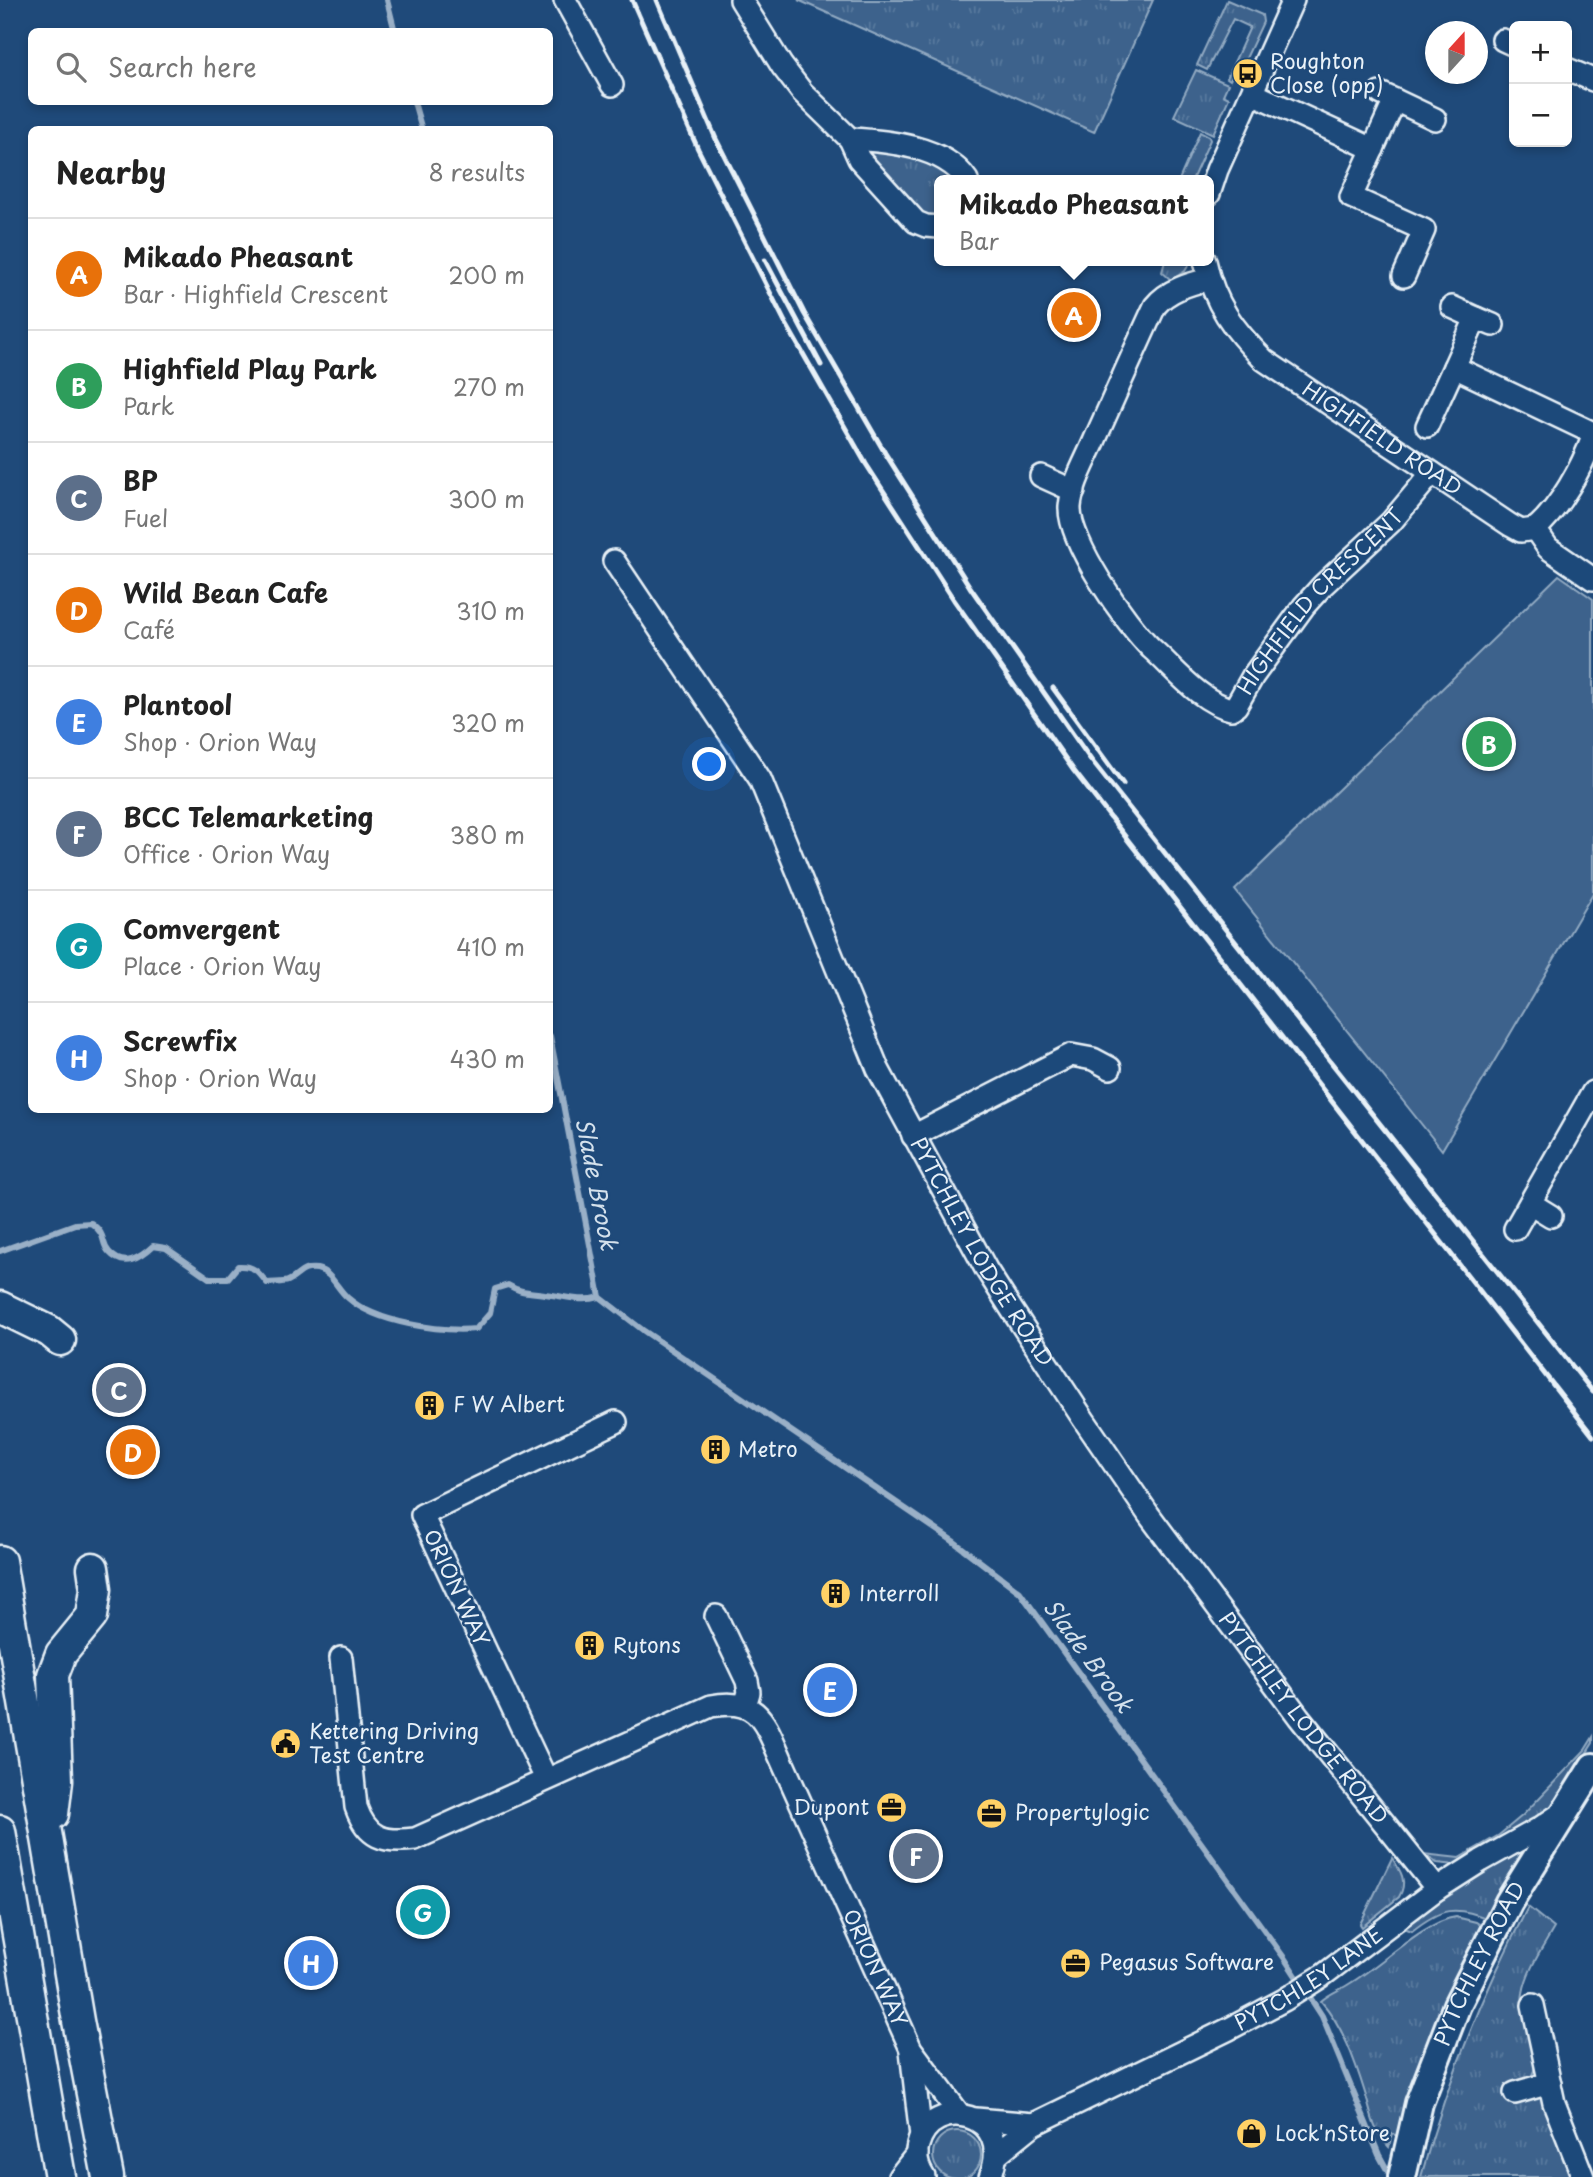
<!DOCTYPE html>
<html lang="en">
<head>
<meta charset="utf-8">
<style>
  :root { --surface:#fff; --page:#f2f2f2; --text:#222; --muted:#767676; --line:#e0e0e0; --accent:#857141 }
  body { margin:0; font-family:"Playpen Sans",sans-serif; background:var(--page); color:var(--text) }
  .controls { position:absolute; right:21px; top:21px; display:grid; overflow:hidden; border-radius:10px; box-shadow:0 4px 10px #0003 }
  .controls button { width:63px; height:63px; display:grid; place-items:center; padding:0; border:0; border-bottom:2px solid var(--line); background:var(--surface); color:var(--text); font:35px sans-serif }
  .compass { position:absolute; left:1425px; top:21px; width:63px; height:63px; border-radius:50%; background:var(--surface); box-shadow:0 4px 10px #0003; rotate:21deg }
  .you { position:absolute; left:710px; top:765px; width:24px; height:24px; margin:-18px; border:5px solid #fff; border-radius:50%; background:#1a73e8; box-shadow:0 0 0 10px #1a73e833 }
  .badge { display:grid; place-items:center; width:46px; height:46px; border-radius:50%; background:var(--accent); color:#fff; font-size:23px; font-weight:700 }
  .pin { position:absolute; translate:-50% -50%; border:4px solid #fff; box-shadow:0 2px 7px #0006 }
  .popup { position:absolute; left:934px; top:175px; width:280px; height:91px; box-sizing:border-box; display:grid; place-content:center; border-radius:10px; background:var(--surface); filter:drop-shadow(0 2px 5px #0005); font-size:23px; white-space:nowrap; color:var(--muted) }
  .popup b { font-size:26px; color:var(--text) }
  .popup::after { content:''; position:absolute; left:50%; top:100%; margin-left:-14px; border:14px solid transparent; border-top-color:var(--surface) }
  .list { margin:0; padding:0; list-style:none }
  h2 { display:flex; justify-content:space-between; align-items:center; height:91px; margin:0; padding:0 28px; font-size:30px }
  h2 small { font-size:23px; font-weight:400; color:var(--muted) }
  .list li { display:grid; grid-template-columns:46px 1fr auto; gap:21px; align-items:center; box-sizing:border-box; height:112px; padding:0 28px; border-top:2px solid var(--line) }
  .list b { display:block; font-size:26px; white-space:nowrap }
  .list p { margin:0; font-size:23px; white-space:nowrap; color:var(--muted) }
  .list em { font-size:23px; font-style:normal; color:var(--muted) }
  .icon { flex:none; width:38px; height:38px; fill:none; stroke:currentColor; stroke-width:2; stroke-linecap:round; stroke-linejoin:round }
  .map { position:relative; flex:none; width:1593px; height:2177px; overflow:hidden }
  .search { position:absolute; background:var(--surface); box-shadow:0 4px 10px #0003; left:28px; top:28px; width:525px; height:77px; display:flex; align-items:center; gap:18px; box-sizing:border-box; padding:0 24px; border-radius:10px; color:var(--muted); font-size:26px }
  .panel { position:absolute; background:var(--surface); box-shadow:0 4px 10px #0003; left:28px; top:126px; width:525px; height:987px; border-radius:10px }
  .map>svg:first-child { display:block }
  .grass { fill:url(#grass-tufts); stroke:#92aac2; stroke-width:2 }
  .green { fill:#3c628c; stroke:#92aac2; stroke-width:2 }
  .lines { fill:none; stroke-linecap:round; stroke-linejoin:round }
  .stream { stroke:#9ab0c7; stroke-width:6 }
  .minor-casing { stroke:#e8f1f8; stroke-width:26 }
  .major-casing { stroke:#e8f1f8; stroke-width:32 }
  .highway-casing { stroke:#e8f1f8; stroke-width:35 }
  .minor { stroke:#1f4a7a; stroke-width:21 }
  .major { stroke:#1f4a7a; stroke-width:26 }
  .highway { stroke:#1f4a7a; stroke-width:30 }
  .rail { stroke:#e8f1f8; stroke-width:5 }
  .labels { text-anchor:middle; stroke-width:5; stroke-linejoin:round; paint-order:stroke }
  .poi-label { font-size:21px; fill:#e8f1f8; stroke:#1f4a7a; text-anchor:start }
  .street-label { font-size:21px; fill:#e8f1f8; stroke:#1f4a7a }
  .water-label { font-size:23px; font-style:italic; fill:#d4e1ec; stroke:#1f4a7a }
</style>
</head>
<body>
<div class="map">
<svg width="1593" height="2177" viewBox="0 0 1593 2177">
  <defs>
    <pattern id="grass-tufts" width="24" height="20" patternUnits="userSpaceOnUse" patternTransform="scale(1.75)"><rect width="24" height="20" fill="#3c628c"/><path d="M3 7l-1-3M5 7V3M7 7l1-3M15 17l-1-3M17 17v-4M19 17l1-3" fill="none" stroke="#58799d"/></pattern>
  </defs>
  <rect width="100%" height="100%" fill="#1f4a7a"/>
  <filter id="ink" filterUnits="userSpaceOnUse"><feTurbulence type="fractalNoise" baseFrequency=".0143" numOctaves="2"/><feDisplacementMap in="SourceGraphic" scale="14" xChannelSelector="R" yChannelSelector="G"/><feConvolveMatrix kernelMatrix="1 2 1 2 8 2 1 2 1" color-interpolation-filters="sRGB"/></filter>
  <g filter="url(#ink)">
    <g class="grass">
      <polygon points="798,0 1153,0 1094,132"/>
      <polygon points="1227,0 1262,15 1263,22 1241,69 1236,67 1230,80 1227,78 1250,27 1233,19 1207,70 1197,65"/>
      <polygon points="1196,70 1228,84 1223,95 1229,98 1213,134 1174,116"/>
      <polygon points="1200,132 1209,137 1210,140 1192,180 1179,180"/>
      <path d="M874,149C905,156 931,158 955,180H939V216H924L869,157Z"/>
      <polygon points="1165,261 1191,261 1185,271 1171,280 1162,272"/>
      <polygon points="1593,1737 1593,1743 1554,1804 1542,1817 1456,1865 1437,1863 1423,1854 1459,1858 1499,1835 1523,1815 1585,1750"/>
      <path d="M1529,1845L1530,1846L1489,1919C1455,1905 1441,1908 1412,1931L1404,1928L1461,1883Z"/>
      <path d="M1392,1858C1401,1871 1408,1882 1399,1897L1362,1927L1360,1924Z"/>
      <path d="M1528,1907L1554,1928C1542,1949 1527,1970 1523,1993C1518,2017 1547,2056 1530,2078L1542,2094L1573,2177H1421C1447,2081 1482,1995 1528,1907Z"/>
      <path d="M1456,1917L1476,1922L1482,1926C1447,1994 1425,2065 1402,2137L1392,2134L1389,2147C1372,2130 1372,2115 1365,2093C1355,2061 1343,2026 1321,2001C1330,1993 1340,1990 1349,1984C1379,1967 1424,1921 1456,1917Z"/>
      <circle cx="957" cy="2155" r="24"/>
    </g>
    <polygon class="green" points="1559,575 1593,599 1593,893 1442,1150 1235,890"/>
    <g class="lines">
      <g class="stream">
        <polyline points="387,0 395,32"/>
        <polyline points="414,102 422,130"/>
        <polyline points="550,1036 600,1297"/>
        <path d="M0,1251L75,1224L91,1223C108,1236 100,1242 109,1252C124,1269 140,1258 153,1246L166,1248L209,1278H228L238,1266C253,1265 258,1271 267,1283C273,1282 283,1283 288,1281C300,1276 300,1267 317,1269C332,1272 337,1289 348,1298C376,1323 440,1332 476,1329L490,1313L495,1289L508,1285C523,1294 529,1291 545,1294C565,1296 580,1303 600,1297L644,1331L953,1541L1020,1592L1285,1959L1322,2016L1379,2155L1391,2177"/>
      </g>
      <defs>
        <g id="minor">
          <polyline points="565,0 612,85"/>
          <polyline points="741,0 782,66 802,92 850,139 859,159 916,222 926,226 939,227"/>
          <polyline points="1503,40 1514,45"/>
          <polyline points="1567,69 1593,80"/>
          <polyline points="1252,93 1373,149"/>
          <polyline points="1380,93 1435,119"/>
          <polyline points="1395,100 1351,197 1424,230 1404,276"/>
          <path d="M850,139C888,141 944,146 967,180"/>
          <polyline points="1209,194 1217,170 1293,0"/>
          <path id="s1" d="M1205,261C1214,304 1234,330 1264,360L1510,525L1521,531L1535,529"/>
          <path id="s2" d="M1209,279C1189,284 1168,290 1155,306C1135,349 1116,393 1096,437C1087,459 1072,483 1070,507C1068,541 1126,624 1151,648C1174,668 1200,702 1231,709L1236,706L1253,676L1304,606L1323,585L1391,522L1432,473"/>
          <polyline points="1452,307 1476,318"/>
          <polyline points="1454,367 1476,318 1493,325"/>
          <polyline points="1427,426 1454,367 1593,433"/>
          <polyline points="1041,476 1074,491"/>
          <path d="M1535,529C1560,508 1582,467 1593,437"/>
          <polyline points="1535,529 1548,548 1593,579"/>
          <path id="s3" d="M614,561L760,779L878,1069L986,1269L1012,1310L1084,1420L1149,1515L1299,1717L1437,1889"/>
          <polyline points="913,1136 1071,1055 1093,1059 1110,1068"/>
          <polyline points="1530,1203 1551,1216"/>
          <polyline points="1515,1229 1593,1092"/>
          <polyline points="716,1616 747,1681 749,1692 745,1706"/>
          <path id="s4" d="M341,1658L356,1807C367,1838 383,1843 415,1839L711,1706C758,1697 764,1721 781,1759L911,2049L960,2115"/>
          <polyline points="546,1779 422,1515 616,1422"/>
          <polyline points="1533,2005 1554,2103 1583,2177"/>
          <polyline points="911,2051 921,2136"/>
          <polyline points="1515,2093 1550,2083"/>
          <polyline points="976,2119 1034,2124"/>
          <path id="s5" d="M997,2154L1034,2124L1229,2029L1284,2000L1322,1976L1437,1889L1481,1861L1540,1828L1562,1813"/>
          <polyline points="899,2177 917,2154"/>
          <path d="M924,2177C918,2168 915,2156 918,2145C931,2093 1017,2112 990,2177"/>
        </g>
        <g id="major">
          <path id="s6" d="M1402,2177L1419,2103L1457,2005L1509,1902L1593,1767"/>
        </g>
        <g id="highway">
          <polyline points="0,1307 49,1331 60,1340"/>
          <polyline points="0,1561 78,2021 108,2177"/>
          <polyline points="53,1814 57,1781 53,1675 61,1654 92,1616 96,1589 93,1568"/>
          <polyline points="0,1831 60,2177"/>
        </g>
      </defs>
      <use href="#minor" class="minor-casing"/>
      <use href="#major" class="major-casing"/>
      <use href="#highway" class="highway-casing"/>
      <use href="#minor" class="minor"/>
      <use href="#major" class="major"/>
      <use href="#highway" class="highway"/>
      <g class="rail">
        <polyline points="632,0 698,149 785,322 866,464 954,600 1074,771 1593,1436"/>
        <polyline points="657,0 716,139 804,313 885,453 970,587 1091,760 1593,1392"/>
        <polyline points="765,260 821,365"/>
        <polyline points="1053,688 1123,784"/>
      </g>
    </g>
  </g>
  <defs>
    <symbol id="bus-disc" viewBox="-11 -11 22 22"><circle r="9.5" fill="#ffd166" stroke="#1f4a7a"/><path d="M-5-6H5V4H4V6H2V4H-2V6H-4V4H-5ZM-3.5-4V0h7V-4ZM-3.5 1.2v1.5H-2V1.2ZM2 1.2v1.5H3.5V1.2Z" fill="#111"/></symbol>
    <symbol id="building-disc" viewBox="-11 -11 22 22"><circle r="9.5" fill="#ffd166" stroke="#1f4a7a"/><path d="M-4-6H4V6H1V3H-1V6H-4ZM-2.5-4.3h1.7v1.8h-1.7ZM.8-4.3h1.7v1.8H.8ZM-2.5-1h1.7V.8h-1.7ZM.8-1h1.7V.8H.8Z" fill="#111"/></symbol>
    <symbol id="civic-disc" viewBox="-11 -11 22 22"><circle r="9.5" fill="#ffd166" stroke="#1f4a7a"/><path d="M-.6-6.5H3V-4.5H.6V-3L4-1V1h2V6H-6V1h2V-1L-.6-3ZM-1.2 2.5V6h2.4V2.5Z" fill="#111"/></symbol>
    <symbol id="office-disc" viewBox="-11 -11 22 22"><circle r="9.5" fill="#ffd166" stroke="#1f4a7a"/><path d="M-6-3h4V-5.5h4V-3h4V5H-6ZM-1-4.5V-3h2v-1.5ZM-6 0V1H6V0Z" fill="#111"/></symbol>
    <symbol id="shop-disc" viewBox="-11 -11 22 22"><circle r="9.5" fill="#ffd166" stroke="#1f4a7a"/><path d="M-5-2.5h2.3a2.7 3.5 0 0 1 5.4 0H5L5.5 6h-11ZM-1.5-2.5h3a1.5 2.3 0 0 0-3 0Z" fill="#111"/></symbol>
  </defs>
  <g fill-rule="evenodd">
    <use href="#bus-disc" x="1230" y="56" width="35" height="35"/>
    <use href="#building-disc" x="412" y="1388" width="35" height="35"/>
    <use href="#building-disc" x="698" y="1432" width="35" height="35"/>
    <use href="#building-disc" x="818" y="1576" width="35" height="35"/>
    <use href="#building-disc" x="572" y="1628" width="35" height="35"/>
    <use href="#civic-disc" x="268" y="1726" width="35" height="35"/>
    <use href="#office-disc" x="874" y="1790" width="35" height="35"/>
    <use href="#office-disc" x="974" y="1796" width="35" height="35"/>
    <use href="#office-disc" x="1058" y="1946" width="35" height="35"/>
    <use href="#shop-disc" x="1234" y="2116" width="35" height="35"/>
  </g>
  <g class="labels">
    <g class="poi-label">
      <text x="1270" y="69">Roughton<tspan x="1270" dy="24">Close (opp)</tspan></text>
      <text x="453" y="1412">F W Albert</text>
      <text x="738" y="1457">Metro</text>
      <text x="859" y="1601">Interroll</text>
      <text x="613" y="1653">Rytons</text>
      <text x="309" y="1739">Kettering Driving<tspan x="309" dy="24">Test Centre</tspan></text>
      <text x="869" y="1815" text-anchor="end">Dupont</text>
      <text x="1015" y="1820">Propertylogic</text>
      <text x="1099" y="1970">Pegasus Software</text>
      <text x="1275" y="2141">Lock'nStore</text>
    </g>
    <g class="street-label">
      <text dy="7" stroke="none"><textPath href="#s1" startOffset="259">HIGHFIELD ROAD</textPath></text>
      <text dy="7" stroke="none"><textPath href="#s2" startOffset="688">HIGHFIELD CRESCENT</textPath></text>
      <text dy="7" stroke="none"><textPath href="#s3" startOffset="786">PYTCHLEY LODGE ROAD</textPath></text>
      <text transform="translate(456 1588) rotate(65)" y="7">ORION WAY</text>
      <text dy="7" stroke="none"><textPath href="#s3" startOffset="1353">PYTCHLEY LODGE ROAD</textPath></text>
      <text dy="7" stroke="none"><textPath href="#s6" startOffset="228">PYTCHLEY ROAD</textPath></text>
      <text dy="7" stroke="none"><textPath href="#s4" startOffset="878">ORION WAY</textPath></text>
      <text dy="7" stroke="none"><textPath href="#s5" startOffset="359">PYTCHLEY LANE</textPath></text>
    </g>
    <g class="water-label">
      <text transform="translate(596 1184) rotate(79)" y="8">Slade Brook</text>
      <text transform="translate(1088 1656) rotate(54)" y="8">Slade Brook</text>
    </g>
  </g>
</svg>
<div class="controls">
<button>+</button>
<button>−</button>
</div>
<svg class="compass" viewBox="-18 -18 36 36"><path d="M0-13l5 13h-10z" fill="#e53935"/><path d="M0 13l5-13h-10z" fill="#767676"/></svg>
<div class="you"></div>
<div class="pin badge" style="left:1074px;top:315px;background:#e8710a">A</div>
<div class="popup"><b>Mikado Pheasant</b>Bar</div>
<div class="pin badge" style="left:1489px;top:744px;background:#2e9e5b">B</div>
<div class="pin badge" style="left:119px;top:1390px;background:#5c6f8a">C</div>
<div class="pin badge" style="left:133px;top:1452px;background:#e8710a">D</div>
<div class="pin badge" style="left:830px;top:1690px;background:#3f7fe0">E</div>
<div class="pin badge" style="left:916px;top:1856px;background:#5c6f8a">F</div>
<div class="pin badge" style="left:423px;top:1912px;background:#0f9aa8">G</div>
<div class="pin badge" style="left:311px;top:1963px;background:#3f7fe0">H</div>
<div class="search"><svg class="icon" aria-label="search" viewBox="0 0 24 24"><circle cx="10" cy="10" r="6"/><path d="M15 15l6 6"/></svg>Search here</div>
<section class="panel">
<h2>Nearby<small>8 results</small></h2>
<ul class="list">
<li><span class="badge" style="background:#e8710a">A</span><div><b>Mikado Pheasant</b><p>Bar · Highfield Crescent</p></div><em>200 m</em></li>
<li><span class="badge" style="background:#2e9e5b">B</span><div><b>Highfield Play Park</b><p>Park</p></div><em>270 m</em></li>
<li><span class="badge" style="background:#5c6f8a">C</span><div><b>BP</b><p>Fuel</p></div><em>300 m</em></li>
<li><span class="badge" style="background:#e8710a">D</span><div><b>Wild Bean Cafe</b><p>Café</p></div><em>310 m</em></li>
<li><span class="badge" style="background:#3f7fe0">E</span><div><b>Plantool</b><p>Shop · Orion Way</p></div><em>320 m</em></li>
<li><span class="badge" style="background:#5c6f8a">F</span><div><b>BCC Telemarketing</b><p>Office · Orion Way</p></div><em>380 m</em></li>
<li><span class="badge" style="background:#0f9aa8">G</span><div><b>Comvergent</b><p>Place · Orion Way</p></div><em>410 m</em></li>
<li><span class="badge" style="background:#3f7fe0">H</span><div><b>Screwfix</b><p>Shop · Orion Way</p></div><em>430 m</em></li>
</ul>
</section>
</div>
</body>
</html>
